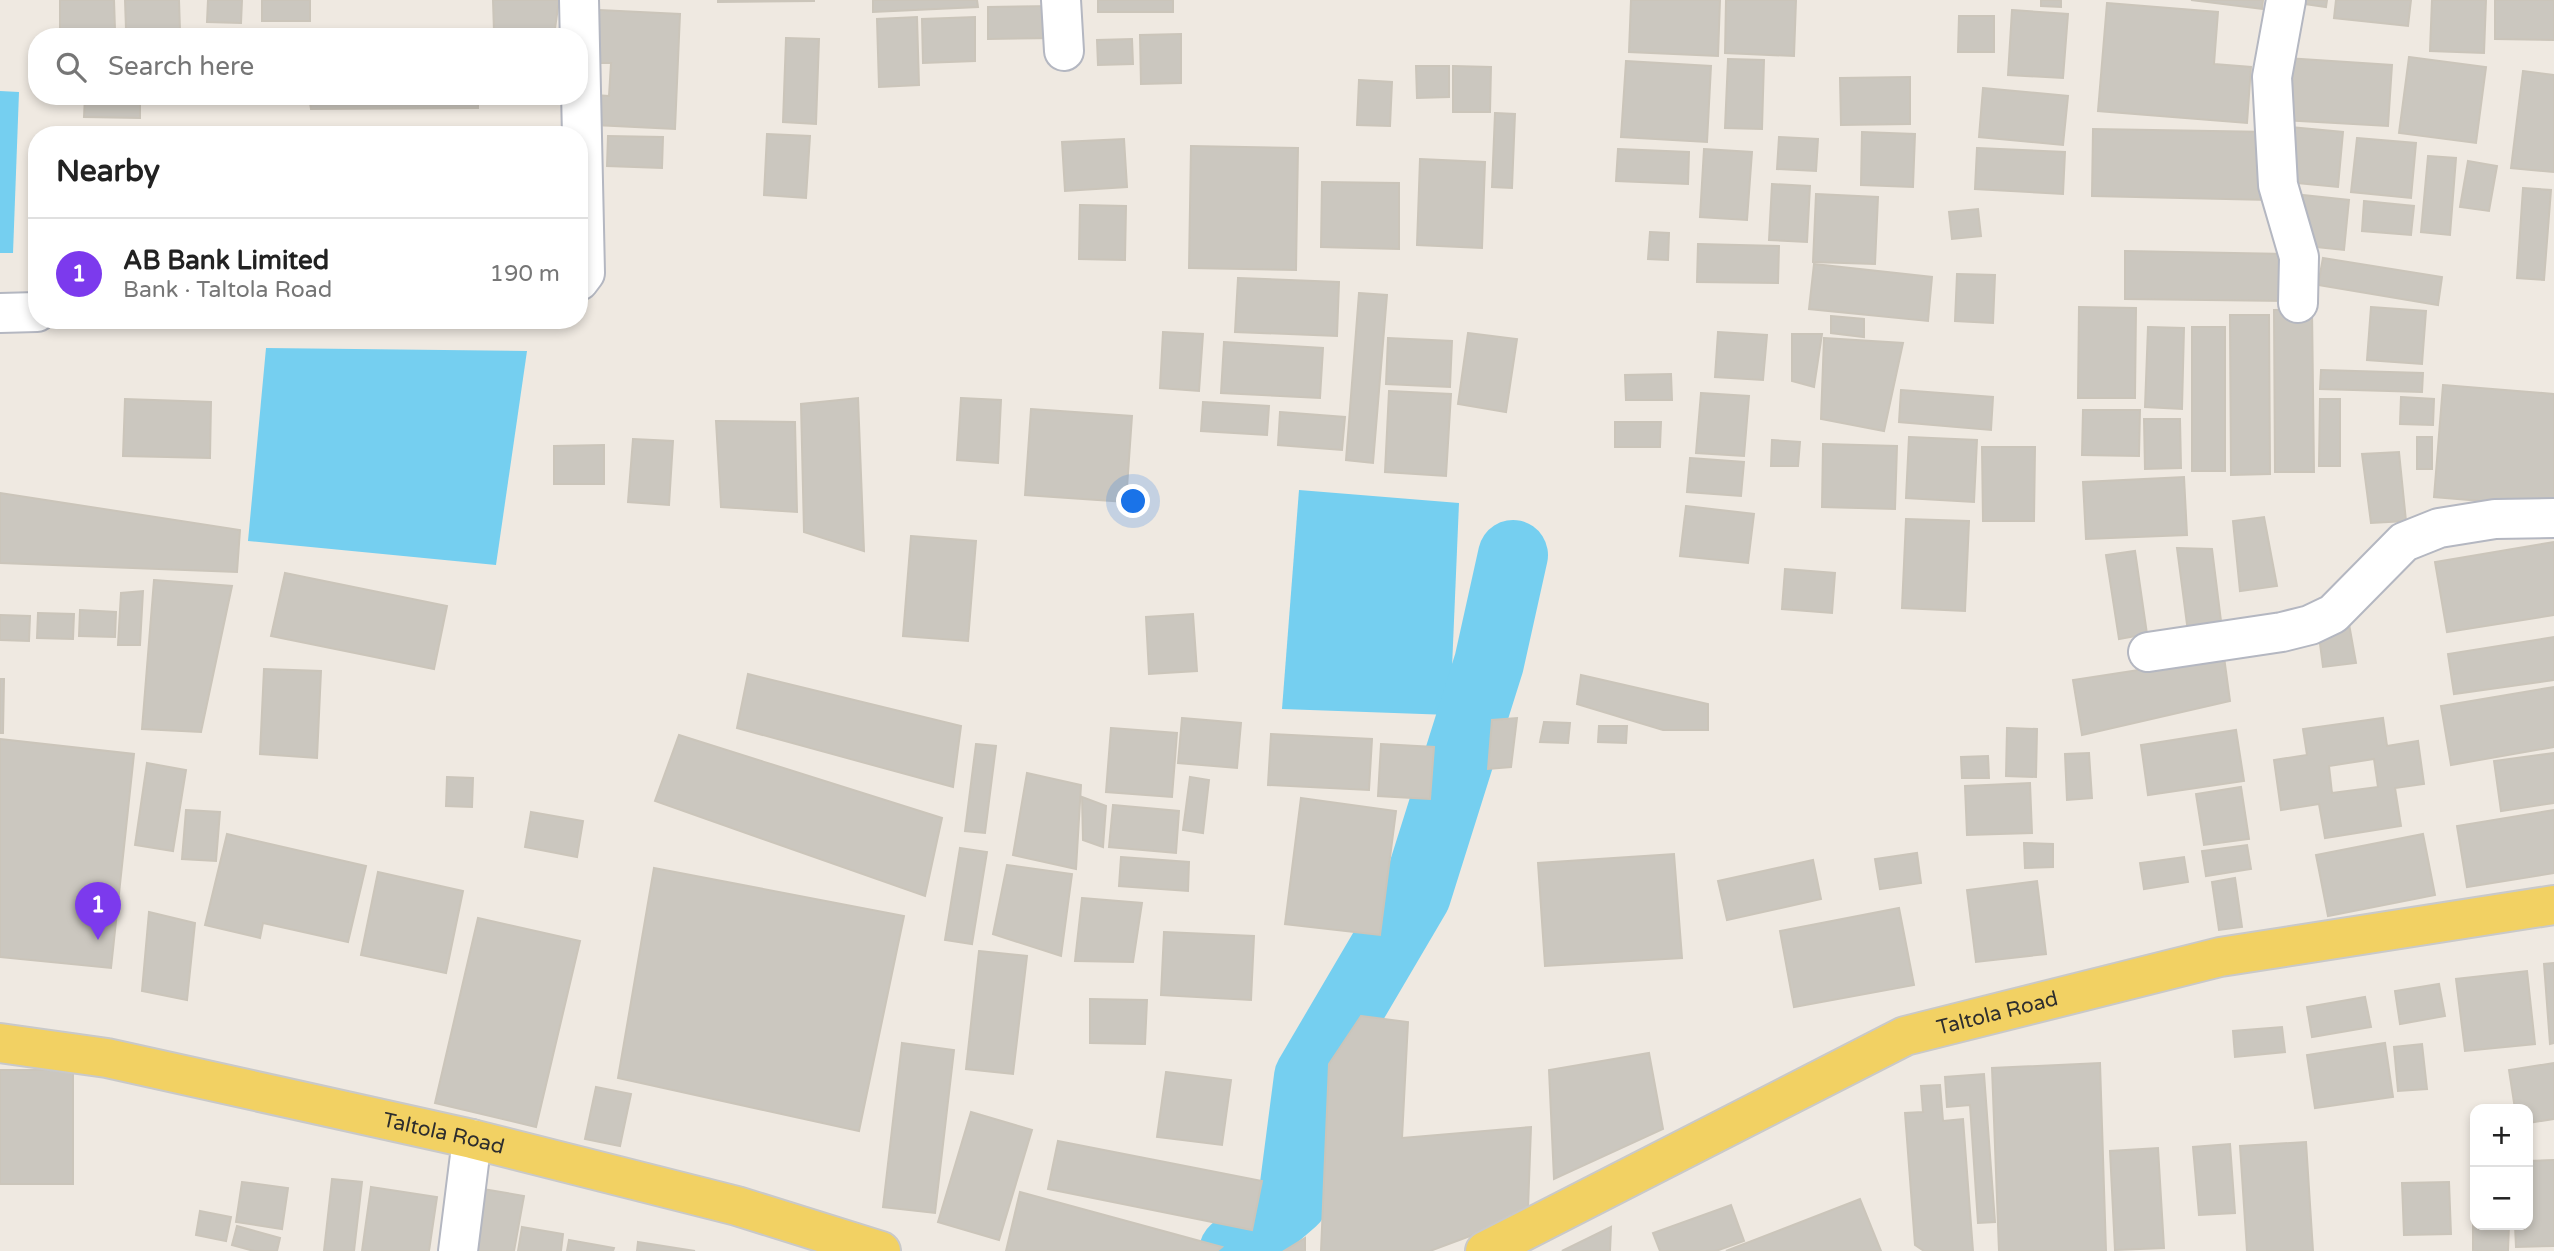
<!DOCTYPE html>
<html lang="en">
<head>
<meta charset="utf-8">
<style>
  :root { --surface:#fff; --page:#f2f2f2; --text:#222; --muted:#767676; --line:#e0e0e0; --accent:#7c3aed }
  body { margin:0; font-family:"Varela Round",sans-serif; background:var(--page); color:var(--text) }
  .controls { position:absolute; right:21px; bottom:21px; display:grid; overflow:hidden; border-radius:14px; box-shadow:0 4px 10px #0003 }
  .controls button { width:63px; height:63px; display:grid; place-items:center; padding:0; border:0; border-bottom:2px solid var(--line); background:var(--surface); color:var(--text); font:35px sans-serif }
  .you { position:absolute; left:1134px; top:502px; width:24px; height:24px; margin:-18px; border:5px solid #fff; border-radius:50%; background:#1a73e8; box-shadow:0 0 0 10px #1a73e833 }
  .badge { display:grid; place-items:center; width:46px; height:46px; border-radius:50%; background:var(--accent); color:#fff; font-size:23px; font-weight:700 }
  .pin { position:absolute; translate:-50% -58px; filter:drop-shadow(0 2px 4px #0008) }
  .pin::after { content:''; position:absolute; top:37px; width:24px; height:21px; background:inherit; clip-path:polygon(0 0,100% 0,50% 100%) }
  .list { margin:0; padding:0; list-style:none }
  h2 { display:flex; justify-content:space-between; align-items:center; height:91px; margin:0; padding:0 28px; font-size:30px }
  h2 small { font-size:23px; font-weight:400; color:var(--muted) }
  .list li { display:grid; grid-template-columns:46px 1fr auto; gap:21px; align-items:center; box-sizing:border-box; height:112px; padding:0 28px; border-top:2px solid var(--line) }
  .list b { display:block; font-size:26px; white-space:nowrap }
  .list p { margin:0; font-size:23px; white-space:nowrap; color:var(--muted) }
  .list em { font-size:23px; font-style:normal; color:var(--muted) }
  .icon { flex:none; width:38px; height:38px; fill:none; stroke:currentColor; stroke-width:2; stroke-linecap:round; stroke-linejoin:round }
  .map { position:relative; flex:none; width:2554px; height:1251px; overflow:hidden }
  .search { position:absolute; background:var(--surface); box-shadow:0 4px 10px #0003; left:28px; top:28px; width:560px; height:77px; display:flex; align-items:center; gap:18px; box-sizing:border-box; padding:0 24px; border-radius:28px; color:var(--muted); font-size:26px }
  .panel { position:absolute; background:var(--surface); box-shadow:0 4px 10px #0003; left:28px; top:126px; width:560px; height:203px; border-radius:28px }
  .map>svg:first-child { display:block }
  .water { fill:#75cff0 }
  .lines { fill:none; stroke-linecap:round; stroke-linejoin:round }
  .river { stroke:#75cff0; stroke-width:70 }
  .building { fill:#cbc7bf; stroke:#cbc5ba; stroke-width:2; fill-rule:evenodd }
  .minor-casing { stroke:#b4b7c1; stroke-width:42 }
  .primary-casing { stroke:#c9c9c9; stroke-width:42 }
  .minor { stroke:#fff; stroke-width:38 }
  .primary { stroke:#f2d163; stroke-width:38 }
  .labels { text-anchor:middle; stroke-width:5; stroke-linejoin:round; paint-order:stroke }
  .street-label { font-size:21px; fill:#2e2e2e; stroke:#fff }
</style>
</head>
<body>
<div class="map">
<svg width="2554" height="1251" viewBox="0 0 2554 1251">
  <rect width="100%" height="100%" fill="#efe9e1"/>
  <g class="water">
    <polygon points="0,91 19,92 13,253 0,253"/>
    <polygon points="266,348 527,351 496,565 248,541"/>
    <polygon points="1299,490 1459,503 1450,715 1282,709"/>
  </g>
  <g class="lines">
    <polyline class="river" points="1234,1251 1293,1200 1309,1077 1416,895 1489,663 1513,555"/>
  </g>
  <g class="building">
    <polygon points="60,0 114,0 115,30 60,30"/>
    <polygon points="125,0 179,0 180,31 126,29"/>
    <polygon points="208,0 242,0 241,23 207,22"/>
    <rect x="262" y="0" width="48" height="21"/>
    <polygon points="493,0 559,0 554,36 494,32"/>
    <polygon points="718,0 814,0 814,1 718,2"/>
    <polygon points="873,0 977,0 978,7 873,12"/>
    <rect x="1098" y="0" width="75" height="12"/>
    <polygon points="1631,0 1720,0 1718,56 1629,52"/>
    <polygon points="1726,0 1796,0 1794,56 1725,53"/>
    <polygon points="2041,0 2061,0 2061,7 2041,6"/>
    <polygon points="2191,0 2263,0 2262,9"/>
    <polygon points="2297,0 2327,0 2326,7 2297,3"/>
    <polygon points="2336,0 2411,0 2408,26 2334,18"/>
    <polygon points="2432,0 2486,0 2484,53 2430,51"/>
    <polygon points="2495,0 2554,0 2554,40 2495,39"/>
    <polygon points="2107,3 2218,12 2214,64 2251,67 2247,123 2098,111"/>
    <polygon points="1057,6 1058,38 988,39 988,7"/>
    <polygon points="599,10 680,14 675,129 595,125 596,95 609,96 611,63 596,63"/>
    <polygon points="2012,10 2068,14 2063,78 2008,75"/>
    <polygon points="1959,16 1994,16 1994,52 1958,52"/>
    <polygon points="917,17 919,85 879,87 877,19"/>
    <polygon points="975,17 975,61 923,63 922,19"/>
    <polygon points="1181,34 1181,83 1141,84 1140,35"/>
    <polygon points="786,38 819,39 816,124 783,122"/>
    <polygon points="1132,39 1133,64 1098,65 1097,40"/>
    <polygon points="2409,57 2486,67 2476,143 2399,133"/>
    <polygon points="2285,58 2392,65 2388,126 2281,120"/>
    <polygon points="1728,59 1764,60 1762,129 1725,128"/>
    <polygon points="1626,61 1711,66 1707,142 1621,137"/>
    <polygon points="1416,66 1449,66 1449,97 1417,98"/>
    <polygon points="1453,66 1491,67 1490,112 1453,112"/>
    <polygon points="2523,71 2554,75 2554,172 2511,168"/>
    <polygon points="1910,77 1910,124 1841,125 1840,78"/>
    <polygon points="1359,80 1392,82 1390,126 1357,125"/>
    <polygon points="1983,88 2068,96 2063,145 1979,137"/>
    <polygon points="85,96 140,96 140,118 84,117"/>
    <polygon points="309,96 478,96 478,108 311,109"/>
    <polygon points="1495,113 1515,114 1512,188 1492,187"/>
    <polygon points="2290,127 2343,132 2338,187 2285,182"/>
    <polygon points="2093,129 2271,132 2270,200 2092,196"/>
    <polygon points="1862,132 1915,134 1913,187 1861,185"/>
    <polygon points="767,134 810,136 806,198 764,195"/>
    <polygon points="608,136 663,137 662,168 607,166"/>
    <polygon points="1779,137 1818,139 1816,171 1777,169"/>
    <polygon points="2357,138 2416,143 2411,198 2351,192"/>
    <polygon points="1124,139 1127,187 1065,191 1062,142"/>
    <polygon points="1191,146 1298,148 1296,270 1189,268"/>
    <polygon points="1977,148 2065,152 2063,194 1975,189"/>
    <polygon points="1618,149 1689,152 1688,184 1616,181"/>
    <polygon points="1704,149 1752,152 1747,220 1700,217"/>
    <polygon points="2428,156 2456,158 2450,235 2421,232"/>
    <polygon points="1420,159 1485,162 1482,248 1417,245"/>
    <polygon points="2468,161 2497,166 2489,211 2460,207"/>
    <polygon points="1322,182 1399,183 1399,249 1321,247"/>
    <polygon points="1772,184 1810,186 1807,242 1769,240"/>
    <polygon points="2523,188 2551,190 2544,280 2517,278"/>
    <polygon points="1816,194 1878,197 1875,264 1813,262"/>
    <polygon points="2303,195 2349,200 2344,250 2298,245"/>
    <polygon points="2364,201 2414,206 2411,235 2362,231"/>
    <polygon points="1080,205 1126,206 1125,260 1079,259"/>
    <polygon points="1978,209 1981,236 1952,239 1949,212"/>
    <polygon points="1650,232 1669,233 1668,260 1648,259"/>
    <polygon points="1698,244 1779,246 1778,283 1697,282"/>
    <polygon points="2125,251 2289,254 2288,301 2125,299"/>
    <polygon points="2323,258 2442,277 2438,305 2318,285"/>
    <polygon points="1814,264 1932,277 1928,321 1809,309"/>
    <polygon points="1957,274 1995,275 1993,323 1955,321"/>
    <polygon points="1238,278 1339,282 1337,336 1235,332"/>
    <polygon points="1359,293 1387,295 1373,463 1346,460"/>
    <polygon points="2079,307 2136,308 2135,398 2078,398"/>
    <polygon points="2371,307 2426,311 2422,364 2367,360"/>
    <polygon points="2312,309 2314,472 2275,472 2274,310"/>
    <polygon points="2230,315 2269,315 2270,474 2231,475"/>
    <polygon points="1831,316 1864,319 1864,337 1831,333"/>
    <polygon points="2148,327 2184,328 2182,409 2145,407"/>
    <rect x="2192" y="327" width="33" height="144"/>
    <polygon points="1163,332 1203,334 1199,391 1160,388"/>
    <polygon points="1718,332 1767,335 1763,380 1715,377"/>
    <polygon points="1468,333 1517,339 1506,412 1458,404"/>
    <polygon points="1792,334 1822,334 1814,387 1792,381"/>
    <polygon points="1388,338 1452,341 1450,387 1386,384"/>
    <polygon points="1824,338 1903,343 1884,431 1821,419"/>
    <polygon points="1224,342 1323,348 1320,398 1221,393"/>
    <polygon points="2321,370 2423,373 2422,392 2320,389"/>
    <polygon points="1671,374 1672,400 1626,400 1625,375"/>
    <polygon points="2443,385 2554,394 2554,507 2434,497"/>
    <polygon points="1901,390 1993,397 1991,430 1899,422"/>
    <polygon points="1389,391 1451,394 1446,476 1385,472"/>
    <polygon points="1701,393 1749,396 1744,456 1696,453"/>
    <polygon points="2401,397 2434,399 2433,425 2400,424"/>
    <polygon points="858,398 864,551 804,532 801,404"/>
    <polygon points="961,398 1001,400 998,463 957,460"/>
    <polygon points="125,399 211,402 210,458 123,456"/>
    <polygon points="2320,399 2340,399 2340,466 2319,466"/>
    <polygon points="1203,402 1269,406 1267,435 1201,431"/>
    <polygon points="1031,409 1132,416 1126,502 1025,495"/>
    <polygon points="2083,410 2140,410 2139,456 2082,455"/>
    <polygon points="1280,412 1345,417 1342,450 1278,445"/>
    <polygon points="2144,419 2180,419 2181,468 2145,469"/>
    <polygon points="716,421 795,422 797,512 721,507"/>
    <polygon points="1615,422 1661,422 1660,447 1615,447"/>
    <polygon points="1909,437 1977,440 1974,502 1906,498"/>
    <rect x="2417" y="437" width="15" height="32"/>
    <polygon points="633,439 673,441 669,505 628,502"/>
    <polygon points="1772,440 1800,442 1798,466 1771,466"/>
    <polygon points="1823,444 1897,446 1895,509 1822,507"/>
    <polygon points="604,445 604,484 554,484 554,446"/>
    <polygon points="1982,447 2035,447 2034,521 1983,521"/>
    <polygon points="2399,452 2406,521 2371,523 2362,454"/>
    <polygon points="1690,458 1744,462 1741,496 1687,492"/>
    <polygon points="2184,477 2187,535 2086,539 2083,482"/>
    <polygon points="0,493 240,530 237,572 0,563"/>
    <polygon points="1686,506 1754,514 1748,563 1680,556"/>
    <polygon points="2264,517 2277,586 2240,591 2233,521"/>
    <polygon points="1906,519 1969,521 1965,611 1902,608"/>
    <polygon points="911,536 976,541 968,641 903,636"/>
    <polygon points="2554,542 2554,615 2447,632 2435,562"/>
    <polygon points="2177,548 2212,549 2222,629 2188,632"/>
    <polygon points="2135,551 2147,634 2119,639 2106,555"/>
    <polygon points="1785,569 1835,573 1832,613 1782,609"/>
    <polygon points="285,573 447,606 434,669 271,636"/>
    <polygon points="154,580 232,586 201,732 142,729"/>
    <polygon points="143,591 140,645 118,645 121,593"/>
    <polygon points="80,610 116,612 115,637 79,636"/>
    <polygon points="38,613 74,614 73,639 37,638"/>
    <polygon points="1193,614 1197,671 1149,674 1146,617"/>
    <polygon points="0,615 30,616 29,641 0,640"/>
    <polygon points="2349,624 2356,663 2323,667 2318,628"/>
    <polygon points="2554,637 2554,680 2454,694 2448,654"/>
    <polygon points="2224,657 2230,701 2082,735 2073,680"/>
    <polygon points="264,669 321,671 317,758 260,754"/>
    <polygon points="748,674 961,726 953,787 737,728"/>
    <polygon points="1581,675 1708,704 1708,730 1663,730 1577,704"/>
    <polygon points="0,679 4,679 3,733 0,733"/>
    <polygon points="2554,687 2554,747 2451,765 2441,706"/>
    <polygon points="1182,718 1241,723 1237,768 1178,763"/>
    <polygon points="1517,718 1511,767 1488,769 1492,720"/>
    <path d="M2383,718L2387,746L2418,741L2424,784L2395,788L2401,826L2325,838L2319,804L2281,810L2274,760L2307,755L2303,729ZM2374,759L2378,787L2332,793L2329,766Z"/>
    <polygon points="1544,722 1570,723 1568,743 1540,742"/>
    <polygon points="1599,726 1627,726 1626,743 1598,742"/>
    <polygon points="1111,728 1177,733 1172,797 1106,792"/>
    <polygon points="2007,728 2037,729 2036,777 2006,776"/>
    <polygon points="2236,730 2244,781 2148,795 2141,745"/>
    <polygon points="1271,734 1372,739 1369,790 1268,785"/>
    <polygon points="679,735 942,818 925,896 655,801"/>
    <polygon points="0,739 134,754 111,968 0,957"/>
    <polygon points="976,744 996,746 985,833 965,831"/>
    <polygon points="1381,744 1434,747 1430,799 1378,796"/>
    <polygon points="2089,753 2092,798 2067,800 2065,754"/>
    <polygon points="2554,753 2554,803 2501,811 2494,761"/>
    <polygon points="1988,756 1989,778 1962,778 1961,757"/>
    <polygon points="147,763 186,770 173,851 135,845"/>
    <polygon points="1027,773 1081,785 1076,869 1013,855"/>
    <polygon points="447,777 473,778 472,807 446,806"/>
    <polygon points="1190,777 1209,780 1203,833 1183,830"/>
    <polygon points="2030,783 2032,833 1967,835 1965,786"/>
    <polygon points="2241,787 2249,839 2204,845 2196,794"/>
    <polygon points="1082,797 1106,806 1103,847 1083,840"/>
    <polygon points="1301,798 1396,811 1380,935 1285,924"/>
    <polygon points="1113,805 1179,811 1176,853 1109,847"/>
    <polygon points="186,810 220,812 216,861 182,859"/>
    <polygon points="2554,810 2554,873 2467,887 2457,826"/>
    <polygon points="531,812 583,821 577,857 525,847"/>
    <polygon points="227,834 366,866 348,942 263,923 260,938 205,925"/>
    <polygon points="2423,834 2435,895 2328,916 2316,855"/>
    <polygon points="2024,843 2053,844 2053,867 2025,868"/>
    <polygon points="2247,845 2251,869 2206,876 2202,851"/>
    <polygon points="960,848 987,852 972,944 945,940"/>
    <polygon points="1917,853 1921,883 1880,889 1875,859"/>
    <polygon points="1674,854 1682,958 1545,966 1538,863"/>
    <polygon points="1121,857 1189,862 1188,891 1119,886"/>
    <polygon points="2184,857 2188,882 2144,889 2140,863"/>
    <polygon points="1813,860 1821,899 1727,920 1718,881"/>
    <polygon points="1007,865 1072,874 1061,956 993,934"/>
    <polygon points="654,868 904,916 859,1131 618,1078"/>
    <polygon points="378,872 463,891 446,973 361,955"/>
    <polygon points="2235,878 2242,927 2219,930 2212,882"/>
    <polygon points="2037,881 2046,954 1976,962 1967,890"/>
    <polygon points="1082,898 1142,903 1133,962 1075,961"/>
    <polygon points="1899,908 1914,985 1794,1007 1780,931"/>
    <polygon points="149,912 195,923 187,1000 142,991"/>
    <polygon points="478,918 580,941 536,1127 435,1103"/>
    <polygon points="1164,932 1254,936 1251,1000 1161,995"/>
    <polygon points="979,951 1027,956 1013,1074 966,1069"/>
    <polygon points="2554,963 2554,1043 2550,1044 2544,964"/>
    <polygon points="2527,971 2535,1044 2465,1051 2456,979"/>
    <polygon points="2439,984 2445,1016 2400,1024 2395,991"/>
    <polygon points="2365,997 2371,1027 2312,1037 2307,1007"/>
    <polygon points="1090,999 1147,1000 1145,1044 1090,1043"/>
    <polygon points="1361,1016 1408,1022 1402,1138 1531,1127 1528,1209 1505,1223 1430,1251 1321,1251 1329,1064"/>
    <polygon points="2282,1027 2285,1052 2235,1057 2233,1031"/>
    <polygon points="902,1043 954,1050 935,1213 883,1207"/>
    <polygon points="2385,1043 2393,1097 2315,1108 2307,1055"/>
    <polygon points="2422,1044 2427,1089 2398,1091 2394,1047"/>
    <polygon points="1649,1053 1663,1129 1554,1179 1549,1070"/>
    <polygon points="2100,1063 2106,1251 1999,1251 1992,1068"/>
    <polygon points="2554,1063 2554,1119 2528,1123 2528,1109 2515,1109 2509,1070"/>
    <rect x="0" y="1070" width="73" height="114"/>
    <polygon points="1166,1072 1231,1080 1222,1145 1157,1137"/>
    <polygon points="1984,1074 1995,1222 1978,1223 1970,1105 1947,1107 1945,1077"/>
    <polygon points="1940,1085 1943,1121 1963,1119 1973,1251 1924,1251 1915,1245 1905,1113 1923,1112 1921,1086"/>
    <polygon points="596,1087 631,1094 620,1146 585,1139"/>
    <polygon points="971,1112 1032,1130 999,1240 938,1222"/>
    <polygon points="1058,1141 1262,1181 1252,1230 1048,1189"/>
    <polygon points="2306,1142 2313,1251 2247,1251 2240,1146"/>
    <polygon points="2230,1144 2235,1213 2199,1215 2193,1147"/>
    <polygon points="2158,1148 2164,1248 2115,1250 2110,1151"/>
    <polygon points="2554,1160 2554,1246 2516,1247 2515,1225 2528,1225 2528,1161"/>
    <polygon points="332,1179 362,1182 354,1251 324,1251"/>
    <polygon points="242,1182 288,1188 282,1229 236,1222"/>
    <polygon points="2449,1182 2451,1234 2404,1235 2402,1183"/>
    <polygon points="371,1187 437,1197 429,1251 362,1251"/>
    <polygon points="483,1189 524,1196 514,1251 472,1251"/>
    <polygon points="1020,1192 1222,1247 1217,1251 1006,1251"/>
    <polygon points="1860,1199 1881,1251 1726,1251"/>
    <polygon points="1731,1205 1744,1241 1716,1251 1660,1251 1653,1233"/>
    <polygon points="200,1211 231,1217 226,1241 196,1235"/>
    <polygon points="2473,1215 2475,1215 2475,1225 2509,1225 2508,1251 2473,1251"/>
    <polygon points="237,1226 280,1238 277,1251 254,1251 232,1245"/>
    <polygon points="522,1227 563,1234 561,1251 518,1251"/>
    <polygon points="1611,1227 1610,1251 1562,1251"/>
    <polygon points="1305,1238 1305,1251 1284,1251"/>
    <polygon points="569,1240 614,1248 613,1251 567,1251"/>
    <polygon points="638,1242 695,1251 637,1251"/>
  </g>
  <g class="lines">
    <defs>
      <g id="minor">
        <polyline points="579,0 585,273 579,281"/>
        <polyline points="1061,0 1064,51"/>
        <polyline points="2286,0 2272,77 2278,185 2299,257 2298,303"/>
        <polyline points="0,313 37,312"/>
        <polyline points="2148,652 2282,632 2310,625 2333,614 2404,542 2439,528 2495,519 2554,518"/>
        <polyline points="458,1251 472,1139"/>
      </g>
      <g id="primary">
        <path id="s1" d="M0,1043L107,1058L472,1139L737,1206L881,1251"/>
        <path id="s2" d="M1485,1251L1905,1036L2220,957L2554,905"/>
      </g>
    </defs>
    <use href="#minor" class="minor-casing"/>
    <use href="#primary" class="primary-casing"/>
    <use href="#minor" class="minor"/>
    <use href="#primary" class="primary"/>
  </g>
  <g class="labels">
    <g class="street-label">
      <text dy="7" stroke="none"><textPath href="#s2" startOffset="567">Taltola Road</textPath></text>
      <text dy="7" stroke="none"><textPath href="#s1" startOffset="453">Taltola Road</textPath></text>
    </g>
  </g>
</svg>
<div class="controls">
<button>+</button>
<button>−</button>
</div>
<div class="you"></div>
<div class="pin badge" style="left:98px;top:940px">1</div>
<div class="search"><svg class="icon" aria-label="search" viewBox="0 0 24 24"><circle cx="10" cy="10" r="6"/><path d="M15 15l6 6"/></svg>Search here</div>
<section class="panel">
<h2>Nearby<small></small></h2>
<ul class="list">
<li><span class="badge">1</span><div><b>AB Bank Limited</b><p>Bank · Taltola Road</p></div><em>190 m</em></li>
</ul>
</section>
</div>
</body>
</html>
